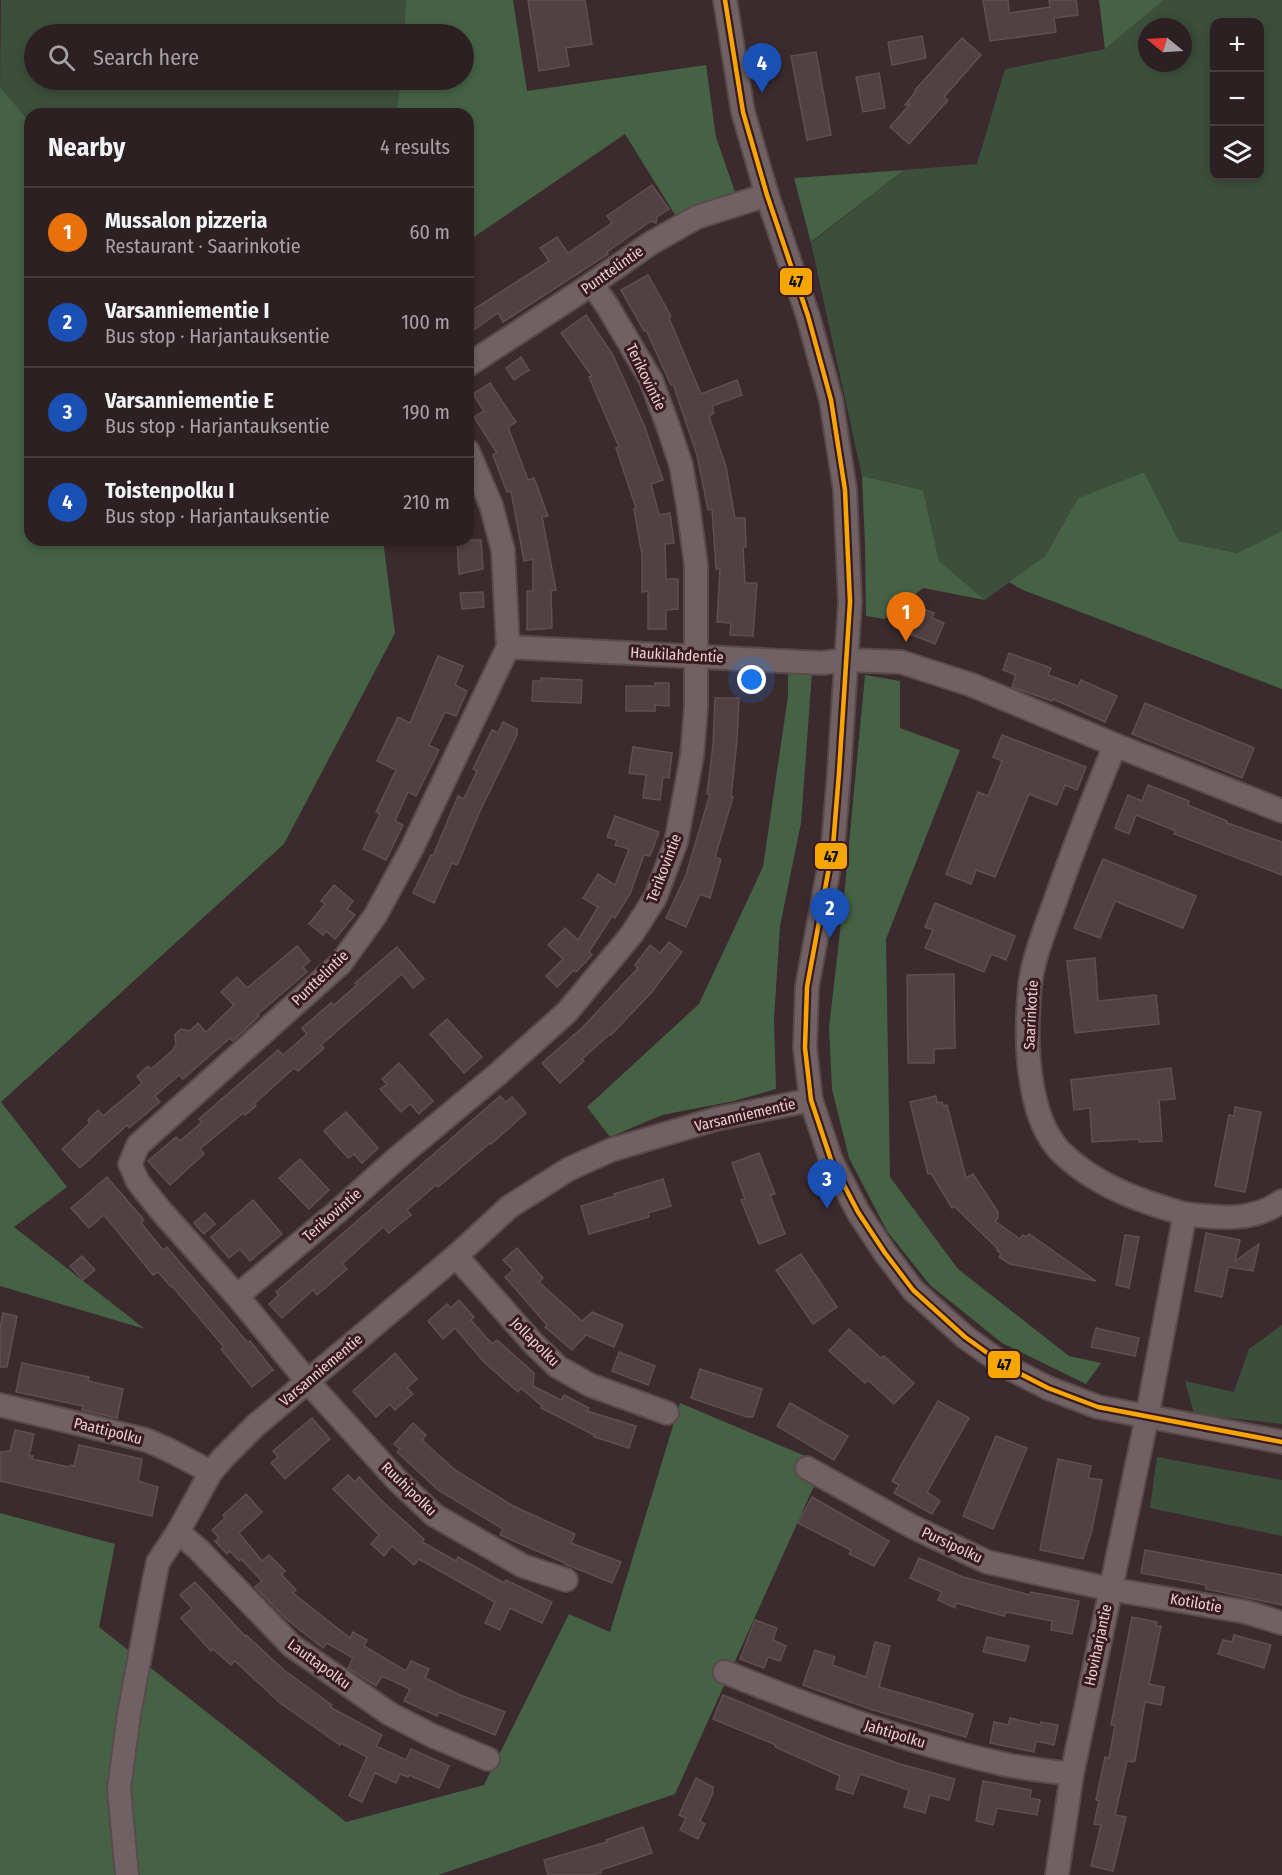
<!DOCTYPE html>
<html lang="en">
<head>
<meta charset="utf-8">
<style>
  :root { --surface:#2d2022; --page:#392d2f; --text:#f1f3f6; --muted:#a7a3a5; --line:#483e40; --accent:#8c9099 }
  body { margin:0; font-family:"Fira Sans Condensed",sans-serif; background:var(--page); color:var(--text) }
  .controls { position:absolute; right:18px; top:18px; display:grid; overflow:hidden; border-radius:12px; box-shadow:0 3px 9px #0003 }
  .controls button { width:54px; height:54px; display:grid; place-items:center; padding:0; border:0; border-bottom:2px solid var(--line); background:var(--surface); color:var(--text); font:30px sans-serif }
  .compass { position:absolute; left:1138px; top:18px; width:54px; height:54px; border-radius:50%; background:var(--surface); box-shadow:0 3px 9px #0003; rotate:288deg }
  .you { position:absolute; left:752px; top:680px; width:21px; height:21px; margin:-15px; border:4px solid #fff; border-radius:50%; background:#1a73e8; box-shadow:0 0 0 9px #1a73e833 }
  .badge { display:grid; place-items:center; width:39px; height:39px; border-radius:50%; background:var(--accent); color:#fff; font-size:20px; font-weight:700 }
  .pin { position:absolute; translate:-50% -50px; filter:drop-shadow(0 2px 3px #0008) }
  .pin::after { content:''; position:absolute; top:32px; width:21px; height:18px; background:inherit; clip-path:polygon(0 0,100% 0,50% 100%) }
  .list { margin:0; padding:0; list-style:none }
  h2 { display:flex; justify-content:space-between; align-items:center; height:78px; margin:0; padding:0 24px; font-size:26px }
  h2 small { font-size:20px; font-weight:400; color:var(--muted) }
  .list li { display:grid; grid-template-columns:39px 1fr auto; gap:18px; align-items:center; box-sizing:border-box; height:90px; padding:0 24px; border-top:2px solid var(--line) }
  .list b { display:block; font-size:22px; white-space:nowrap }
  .list p { margin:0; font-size:20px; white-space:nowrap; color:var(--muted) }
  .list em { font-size:20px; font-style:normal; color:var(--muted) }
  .icon { flex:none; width:33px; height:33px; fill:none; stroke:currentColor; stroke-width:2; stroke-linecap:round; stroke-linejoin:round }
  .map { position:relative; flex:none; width:1282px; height:1875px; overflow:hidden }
  .search { position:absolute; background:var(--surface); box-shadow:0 3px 9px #0003; left:24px; top:24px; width:450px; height:66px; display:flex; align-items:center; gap:15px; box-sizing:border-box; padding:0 21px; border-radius:33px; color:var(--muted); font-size:22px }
  .panel { position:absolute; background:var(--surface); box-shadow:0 3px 9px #0003; left:24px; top:108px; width:450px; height:438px; border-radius:18px }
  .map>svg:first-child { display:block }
  .green { fill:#3c4f3b; fill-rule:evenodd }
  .forest { fill:#456244 }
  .building { fill:#504144; stroke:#5e4f52; stroke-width:1.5 }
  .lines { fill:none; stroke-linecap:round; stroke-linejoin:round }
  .minor-casing { stroke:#594a4c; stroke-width:26 }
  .minor { stroke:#706264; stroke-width:22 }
  .bus-1-casing { stroke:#391a1f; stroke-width:9 }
  .bus-1 { stroke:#f7a600; stroke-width:4.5 }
  .labels { text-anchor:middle; stroke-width:6; stroke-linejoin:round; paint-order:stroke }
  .street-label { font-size:15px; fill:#e7d1d3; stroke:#391a1f }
  .line-badge { stroke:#391a1f; stroke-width:2 }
  .pale-badge-label { font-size:16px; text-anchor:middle; font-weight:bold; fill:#111 }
</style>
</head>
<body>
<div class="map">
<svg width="1282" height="1875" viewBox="0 0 1282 1875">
  <rect width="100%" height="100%" fill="#3c2b2e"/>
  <g class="green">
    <polygon points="1,0 406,0 404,34 34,34 34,80 401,80 396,114 30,114 30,122 0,87"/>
    <path d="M1164,0H1282V531L1237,553L1179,541L1144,472L1078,498L1045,556L985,600L939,561L923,490L862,476L811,243L904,170L977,164L1005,69L1105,49ZM1214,22H1260V176H1214ZM1147,27H1183V63H1147Z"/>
    <polygon points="1282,1325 1282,1424 1194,1414 1185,1381 1234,1392 1249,1349"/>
    <polygon points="1157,1457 1282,1480 1282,1536 1150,1508"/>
  </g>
  <g class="forest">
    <polygon points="406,0 513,0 527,91 706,65 716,137 735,192 677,218 625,134 468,241 468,114 396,114 401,80 464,80 464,34 404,34"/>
    <polygon points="1099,0 1164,0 1105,49"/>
    <polygon points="0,87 30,122 30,540 383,540 395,633 284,844 1,1102 67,1187 14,1227 145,1329 0,1286"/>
    <polygon points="904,170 811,242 811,243 794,178"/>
    <polygon points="1144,472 1179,541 1237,553 1282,531 1282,689 1023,590 1009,582 1045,556 1078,498"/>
    <polygon points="862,476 923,490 939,561 985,600 923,588 885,619 866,616 865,544"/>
    <polygon points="812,672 801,823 780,926 774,1019 776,1089 734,1101 662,1115 610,1137 587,1107 699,1004 763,867 788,696 788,673"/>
    <polygon points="865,675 900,681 900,728 960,750 886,939 890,1177 958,1269 1069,1356 1101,1363 1086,1384 1002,1343 930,1285 887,1231 849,1158 832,1089 829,1028 844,897"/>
    <polygon points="680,1403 824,1464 675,1794 438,1875 0,1875 0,1513 115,1544 99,1627 346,1822 484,1785 569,1614 610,1632"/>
  </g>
  <g class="building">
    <polygon points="528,0 585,0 592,44 566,48 569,66 539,71"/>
    <polygon points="983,0 1008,0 1009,13 1050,7 1049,0 1076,0 1078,15 1054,18 1056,32 990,41"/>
    <polygon points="922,36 926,58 892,65 888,42"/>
    <polygon points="962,38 981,55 944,97 948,100 909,144 890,127 910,104 905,105 916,91 915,90"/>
    <polygon points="816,52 831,135 807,140 791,56"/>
    <polygon points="879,73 885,108 863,112 856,77"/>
    <polygon points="652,185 669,209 657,217 656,223 651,221 607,252 608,254 503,322 498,313 468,334 468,313 549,261 540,248 557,237 568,253 612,223 607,216"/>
    <polygon points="648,275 671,316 669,318 701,394 737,380 742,395 712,406 714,413 709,416 726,467 735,518 745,518 746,547 743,547 745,583 757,583 753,636 730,635 731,623 717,622 720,569 716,569 712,509 708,510 697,455 673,384 671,385 646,330 644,331 621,290"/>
    <polygon points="586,315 613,355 644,425 663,480 651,484 659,515 670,513 674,543 665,544 666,579 678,579 678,609 666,610 666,629 648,629 648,591 642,592 642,555 634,509 636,508 616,448 619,447 589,377 592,376 561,333"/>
    <polygon points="521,357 529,370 514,380 506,368"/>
    <polygon points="490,383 516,422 508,427 528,480 534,478 548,516 542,517 556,590 551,591 552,628 527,630 527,591 533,591 533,559 524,561 511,491 507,492 493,455 497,453 474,417 484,411 473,394"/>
    <polygon points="457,540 481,540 483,569 459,574"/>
    <polygon points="483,592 484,607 462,609 460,593"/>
    <polygon points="916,606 934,613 932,618 944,623 935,644 905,632"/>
    <polygon points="1009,653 1051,668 1048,675 1078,686 1081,680 1117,696 1105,722 1053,699 1052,701 1012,687 1016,675 1003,670"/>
    <polygon points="438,656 463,666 455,685 467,691 456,716 445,712 429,745 439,750 416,796 408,792 395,821 403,825 386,860 363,849 380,814 376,812 396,770 377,761 398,717 410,723"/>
    <polygon points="541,678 582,680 581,703 532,701 533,681 541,681"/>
    <polygon points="655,683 669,683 669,706 655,705 655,711 626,711 626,686 655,686"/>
    <polygon points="715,698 739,698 737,741 731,796 733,797 715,857 721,859 710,898 700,894 686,927 666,918 686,875 710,794 707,794 713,745"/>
    <polygon points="1145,703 1254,748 1242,778 1132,734"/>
    <polygon points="503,722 517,729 517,735 481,809 457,865 452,863 434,903 413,893 431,855 433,856 458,796 464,799 477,771 473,769 492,730 498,733"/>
    <polygon points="1002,735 1086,767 1077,790 1065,785 1057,805 1029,794 995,877 976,870 971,884 946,874 978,792 988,796 1002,761 993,757"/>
    <polygon points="633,747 672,753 669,778 663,777 660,800 643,798 646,775 629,773"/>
    <polygon points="1148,785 1189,801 1188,805 1227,821 1227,823 1282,842 1282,875 1174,834 1176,831 1136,815 1129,834 1115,828 1128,795 1142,801"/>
    <polygon points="615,816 659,832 650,856 644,855 630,894 615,918 612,916 589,952 592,955 576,972 574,970 557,987 546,976 563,959 548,945 565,928 578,940 598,907 583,898 598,874 615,885 629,849 615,845 617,840 607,837"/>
    <polygon points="1103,859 1196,896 1183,928 1115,901 1100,938 1074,928"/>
    <polygon points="334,885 353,901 347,909 355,915 335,939 326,931 323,935 309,924 325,904 321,901"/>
    <polygon points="935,903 1015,936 1006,960 991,954 984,972 925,948 933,930 925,927"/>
    <polygon points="669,942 682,952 651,993 611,1035 610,1034 582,1059 584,1061 560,1083 542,1063 583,1027 638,968 635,965 650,945 660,953"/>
    <polygon points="297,946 310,961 303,967 307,972 257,1015 259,1016 233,1041 230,1038 183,1079 179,1075 155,1096 160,1102 129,1128 127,1125 80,1168 62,1149 90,1123 88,1120 98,1110 103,1116 142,1083 137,1076 148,1066 151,1069 173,1050 176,1045 175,1034 181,1029 190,1031 198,1023 206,1032 234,1005 221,992 237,977 247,988"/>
    <polygon points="397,947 424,979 413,988 402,974 321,1045 324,1048 298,1071 294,1068 254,1104 256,1106 245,1115 243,1113 200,1149 204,1154 170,1185 148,1161 176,1137 180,1141 202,1122 199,1119 278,1050 283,1055 307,1034 302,1028 331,1003 334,1005 357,985 355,983"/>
    <polygon points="1095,958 1098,1001 1156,995 1159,1024 1075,1033 1067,961"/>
    <polygon points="954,974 955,1048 934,1049 934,1063 908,1063 907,975"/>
    <polygon points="447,1019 482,1057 464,1073 430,1034"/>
    <polygon points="399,1063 433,1101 419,1114 410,1104 401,1112 380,1089 387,1084 382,1079"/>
    <polygon points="1171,1068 1175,1099 1159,1100 1162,1141 1139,1142 1139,1139 1092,1142 1090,1108 1074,1110 1071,1080"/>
    <polygon points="500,1096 506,1102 512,1097 526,1113 491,1144 490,1143 438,1187 436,1185 407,1210 411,1215 389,1233 383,1227 342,1264 347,1269 317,1295 313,1290 282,1318 269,1304 279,1295 276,1292"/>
    <polygon points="936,1096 937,1103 942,1102 943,1106 947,1105 966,1178 973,1174 998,1212 998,1218 995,1221 1020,1239 1023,1235 1026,1237 1029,1234 1096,1281 1010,1264 999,1257 1001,1254 997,1250 998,1249 954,1206 952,1208 931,1173 928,1174 910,1102"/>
    <polygon points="1235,1107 1261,1112 1245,1192 1215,1186 1229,1115 1234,1116"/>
    <polygon points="346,1112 378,1148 362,1163 354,1154 348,1158 324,1131"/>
    <polygon points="759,1153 775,1194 770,1195 785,1234 759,1244 741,1200 745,1199 732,1163"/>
    <polygon points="300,1159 329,1190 309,1209 279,1178"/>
    <polygon points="107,1177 144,1220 141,1223 163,1250 167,1247 248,1343 250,1341 273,1370 252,1387 221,1349 224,1347 172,1286 171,1287 158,1272 153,1275 104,1215 89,1228 71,1208"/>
    <polygon points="663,1179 671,1206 648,1213 649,1217 589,1234 581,1206 615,1196 614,1194"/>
    <polygon points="253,1200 282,1234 250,1261 240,1249 229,1258 211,1237"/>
    <polygon points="205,1213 215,1224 204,1234 194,1223"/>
    <polygon points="1206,1233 1240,1240 1235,1261 1259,1244 1253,1271 1228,1267 1222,1297 1195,1291"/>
    <polygon points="1125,1235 1139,1237 1129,1288 1116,1285"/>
    <polygon points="517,1248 543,1278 539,1282 582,1321 592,1312 623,1325 614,1347 586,1335 572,1350 545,1327 547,1325 505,1277 513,1270 503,1260"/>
    <polygon points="801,1254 837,1307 813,1324 776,1270"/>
    <polygon points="82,1256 95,1270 83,1280 70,1266"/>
    <polygon points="459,1300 474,1317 471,1320 492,1344 497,1340 534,1373 533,1386 561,1400 564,1395 589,1408 587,1411 636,1426 629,1448 594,1437 594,1435 541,1408 542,1406 521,1388 518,1392 483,1361 455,1328 443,1339 428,1321 447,1304 451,1308"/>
    <polygon points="3,1313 17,1316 7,1367 0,1367 0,1328"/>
    <polygon points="1096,1328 1139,1338 1135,1356 1091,1347"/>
    <polygon points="849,1329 881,1358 884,1356 914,1383 894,1404 868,1380 865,1383 829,1351"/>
    <polygon points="619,1352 655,1366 648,1385 612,1371"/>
    <polygon points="395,1353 417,1379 407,1388 413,1394 395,1410 390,1404 376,1417 353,1391"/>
    <polygon points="22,1363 89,1377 88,1381 123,1389 117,1418 82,1410 83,1406 16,1392"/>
    <polygon points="700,1369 762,1389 753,1417 747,1417 691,1398"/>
    <polygon points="938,1401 969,1418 927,1492 940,1501 932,1514 894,1493 899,1485 892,1481"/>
    <polygon points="790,1403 848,1436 834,1460 777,1426"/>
    <polygon points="312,1418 330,1439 285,1479 271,1463 278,1457 273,1451"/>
    <polygon points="413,1423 426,1435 422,1440 455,1470 513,1506 575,1534 571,1543 621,1562 612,1583 565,1564 565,1563 500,1535 503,1529 438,1490 397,1452 400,1449 394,1444"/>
    <polygon points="15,1430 34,1434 29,1456 33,1456 32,1459 69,1467 70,1465 74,1466 79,1445 142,1459 138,1481 158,1487 152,1516 0,1481 0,1452 10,1451"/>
    <polygon points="996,1436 1027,1448 993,1529 963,1516"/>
    <polygon points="1058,1459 1091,1466 1088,1478 1102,1480 1092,1530 1083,1559 1040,1550"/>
    <polygon points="348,1475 355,1482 359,1477 383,1502 424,1539 422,1542 456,1561 458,1557 504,1583 506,1580 552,1602 542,1623 510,1608 500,1630 485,1623 495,1602 419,1559 414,1565 392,1546 384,1556 371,1544 379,1535 333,1489"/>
    <polygon points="246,1494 262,1512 239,1533 262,1561 269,1555 285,1571 281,1574 296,1590 293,1593 350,1638 353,1632 367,1640 364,1646 406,1671 411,1661 429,1669 425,1678 460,1695 505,1712 495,1735 439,1712 437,1716 404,1701 410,1689 382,1676 376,1686 348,1668 353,1658 327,1643 323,1648 286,1619 255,1587 262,1581 241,1559 239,1561 230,1551 227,1554 215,1541 219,1538 212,1530 225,1518 223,1515"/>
    <polygon points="812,1497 889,1541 874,1566 849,1554 851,1550 798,1523"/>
    <polygon points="1145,1550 1282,1575 1282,1605 1206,1589 1206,1585 1141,1573"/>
    <polygon points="919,1558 963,1577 1030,1595 1031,1592 1079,1601 1072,1634 1051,1630 1052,1621 1006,1612 1004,1616 956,1603 955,1608 938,1600 942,1592 910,1578"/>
    <polygon points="195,1582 245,1636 246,1635 284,1670 332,1705 330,1707 382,1735 376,1746 406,1760 411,1749 449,1766 439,1788 409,1775 408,1777 400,1774 396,1783 375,1773 362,1802 349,1796 367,1757 341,1743 340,1745 280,1703 235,1661 231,1665 213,1649 211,1651 181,1618 192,1608 180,1595"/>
    <polygon points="1132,1617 1157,1622 1156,1626 1161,1626 1149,1684 1164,1687 1161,1705 1145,1702 1135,1761 1133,1760 1133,1762 1127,1761 1115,1815 1126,1817 1113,1871 1091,1866 1101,1825 1094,1824 1099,1801 1096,1800 1105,1757 1109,1758 1115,1725 1111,1725"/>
    <polygon points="755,1620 777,1628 773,1640 786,1646 780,1661 768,1657 764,1668 740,1659"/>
    <polygon points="1234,1635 1271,1645 1264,1668 1218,1654 1223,1640 1232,1642"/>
    <polygon points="987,1637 1029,1646 1025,1661 983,1652"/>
    <polygon points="875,1642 890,1646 879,1687 973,1714 966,1737 870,1709 803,1685 815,1650 835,1657 832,1665 866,1677"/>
    <polygon points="723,1695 837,1742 900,1764 955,1779 949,1800 930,1795 925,1813 904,1807 909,1790 860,1774 853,1794 836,1789 840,1776 775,1747 776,1745 713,1719"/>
    <polygon points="1010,1718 1040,1725 1041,1722 1058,1725 1054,1745 1036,1741 1034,1752 990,1743 994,1722 1008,1725"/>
    <polygon points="696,1778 713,1787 713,1793 700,1821 705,1824 698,1839 680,1830 686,1818 679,1815"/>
    <polygon points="983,1781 1031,1790 1030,1798 1040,1800 1037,1815 997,1808 993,1825 976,1821"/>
    <polygon points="643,1827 652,1853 601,1870 601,1873 593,1875 548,1875 544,1860 607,1842 606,1840"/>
  </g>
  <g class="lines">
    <defs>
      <g id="minor">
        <polyline points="725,0 743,112 767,195 808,316 831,400 845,490 850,602 839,773 833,846 807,987 805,1048 811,1100 831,1160 858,1212 885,1253 913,1290 965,1337 1007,1367 1048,1388 1098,1407 1282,1442"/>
        <polyline points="468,365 592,284 651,243 697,217 767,195"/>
        <polyline points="468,451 491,505 503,550 508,647 411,850 375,916 341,963 138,1145 130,1164 138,1182 162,1212 237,1296 308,1382 397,1480 434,1515 523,1566 566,1580"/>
        <polyline points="508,647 821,663 846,660 901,662 972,685 1115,745 1282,811"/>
        <path d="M1115,745C1093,799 1072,852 1053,907C1044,932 1033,959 1030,985C1027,1018 1026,1053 1032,1085C1036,1109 1043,1133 1060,1151C1094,1185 1139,1201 1185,1214"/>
        <polyline points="456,1256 534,1344 558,1367 590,1385 667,1413"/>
        <polyline points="237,1296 337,1212 396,1159 499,1073 567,1012 632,934 655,898 676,842 692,756 696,707 696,565 688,505 681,465 668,426 651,380 608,307 592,284"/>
        <polyline points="0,1405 146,1440 167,1449 211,1472"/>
        <polyline points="807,1468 913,1527 987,1562 1110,1589 1246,1612 1282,1623"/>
        <polyline points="178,1532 199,1550 292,1646 390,1714 433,1736 488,1759"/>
        <path d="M725,1672C815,1709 908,1743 1003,1764C1026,1769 1049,1771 1072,1774"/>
        <polyline points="127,1875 119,1789 129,1714 154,1581 158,1562 178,1532 211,1472 223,1458 256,1425 456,1256 509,1207 569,1169 611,1150 716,1119 811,1100"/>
        <path d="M1057,1875L1072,1774L1147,1417L1185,1214C1218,1218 1254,1222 1282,1201"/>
      </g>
    </defs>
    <use href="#minor" class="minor-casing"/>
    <use href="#minor" class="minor"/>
    <defs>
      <polyline id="bus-1" points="725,0 743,112 767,195 808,316 831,400 845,490 850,602 839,773 833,846 807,987 805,1048 811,1100 831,1160 858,1212 885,1253 913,1290 965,1337 1007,1367 1048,1388 1098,1407 1282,1442"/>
    </defs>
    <use href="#bus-1" class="bus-1-casing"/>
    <use href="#bus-1" class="bus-1"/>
  </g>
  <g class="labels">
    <g class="street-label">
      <text transform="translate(612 270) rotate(-35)" y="5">Punttelintie</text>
      <text transform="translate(646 377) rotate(64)" y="5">Terikovintie</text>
      <text transform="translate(677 655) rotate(3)" y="5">Haukilahdentie</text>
      <text transform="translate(664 868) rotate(-69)" y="5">Terikovintie</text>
      <text transform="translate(320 978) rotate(-44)" y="5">Punttelintie</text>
      <text transform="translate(1031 1015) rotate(-87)" y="5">Saarinkotie</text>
      <text transform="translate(745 1115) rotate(-13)" y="5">Varsanniementie</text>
      <text transform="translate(332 1215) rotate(-41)" y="5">Terikovintie</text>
      <text transform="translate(535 1342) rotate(45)" y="5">Jollapolku</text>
      <text transform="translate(321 1370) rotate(-40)" y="5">Varsanniementie</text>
      <text transform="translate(108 1431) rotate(14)" y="5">Paattipolku</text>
      <text transform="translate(409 1489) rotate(44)" y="5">Ruuhipolku</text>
      <text transform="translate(952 1545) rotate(25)" y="5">Pursipolku</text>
      <text transform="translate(1196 1603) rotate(10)" y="5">Kotilotie</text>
      <text transform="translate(1098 1645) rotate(-78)" y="5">Hoviharjantie</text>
      <text transform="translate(319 1664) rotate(36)" y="5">Lauttapolku</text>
      <text transform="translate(895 1734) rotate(17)" y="5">Jahtipolku</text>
    </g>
  </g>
  <g class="line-badge">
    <rect x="779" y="267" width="34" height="29" rx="6" fill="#f7a600"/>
    <rect x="814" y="842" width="34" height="28" rx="6" fill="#f7a600"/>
    <rect x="987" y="1350" width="34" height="29" rx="6" fill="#f7a600"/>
  </g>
  <g class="pale-badge-label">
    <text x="796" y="287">47</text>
    <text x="831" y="862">47</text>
    <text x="1004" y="1370">47</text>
  </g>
</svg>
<div class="controls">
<button>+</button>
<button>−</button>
<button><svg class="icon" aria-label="layers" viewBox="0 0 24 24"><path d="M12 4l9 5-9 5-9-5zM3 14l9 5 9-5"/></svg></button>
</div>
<svg class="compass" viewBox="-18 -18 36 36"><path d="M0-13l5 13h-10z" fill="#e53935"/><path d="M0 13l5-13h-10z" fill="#a7a3a5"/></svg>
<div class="you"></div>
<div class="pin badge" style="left:906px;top:642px;background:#e8710a">1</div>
<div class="pin badge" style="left:830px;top:938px;background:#1a4fb4">2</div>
<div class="pin badge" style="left:827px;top:1209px;background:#1a4fb4">3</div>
<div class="pin badge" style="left:762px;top:93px;background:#1a4fb4">4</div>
<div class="search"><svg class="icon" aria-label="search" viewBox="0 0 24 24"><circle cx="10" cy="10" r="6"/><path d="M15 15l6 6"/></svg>Search here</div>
<section class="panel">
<h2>Nearby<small>4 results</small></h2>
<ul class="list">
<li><span class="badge" style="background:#e8710a">1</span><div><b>Mussalon pizzeria</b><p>Restaurant · Saarinkotie</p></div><em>60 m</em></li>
<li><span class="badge" style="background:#1a4fb4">2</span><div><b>Varsanniementie I</b><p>Bus stop · Harjantauksentie</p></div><em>100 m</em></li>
<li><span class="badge" style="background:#1a4fb4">3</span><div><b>Varsanniementie E</b><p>Bus stop · Harjantauksentie</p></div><em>190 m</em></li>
<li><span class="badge" style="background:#1a4fb4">4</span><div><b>Toistenpolku I</b><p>Bus stop · Harjantauksentie</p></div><em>210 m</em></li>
</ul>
</section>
</div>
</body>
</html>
